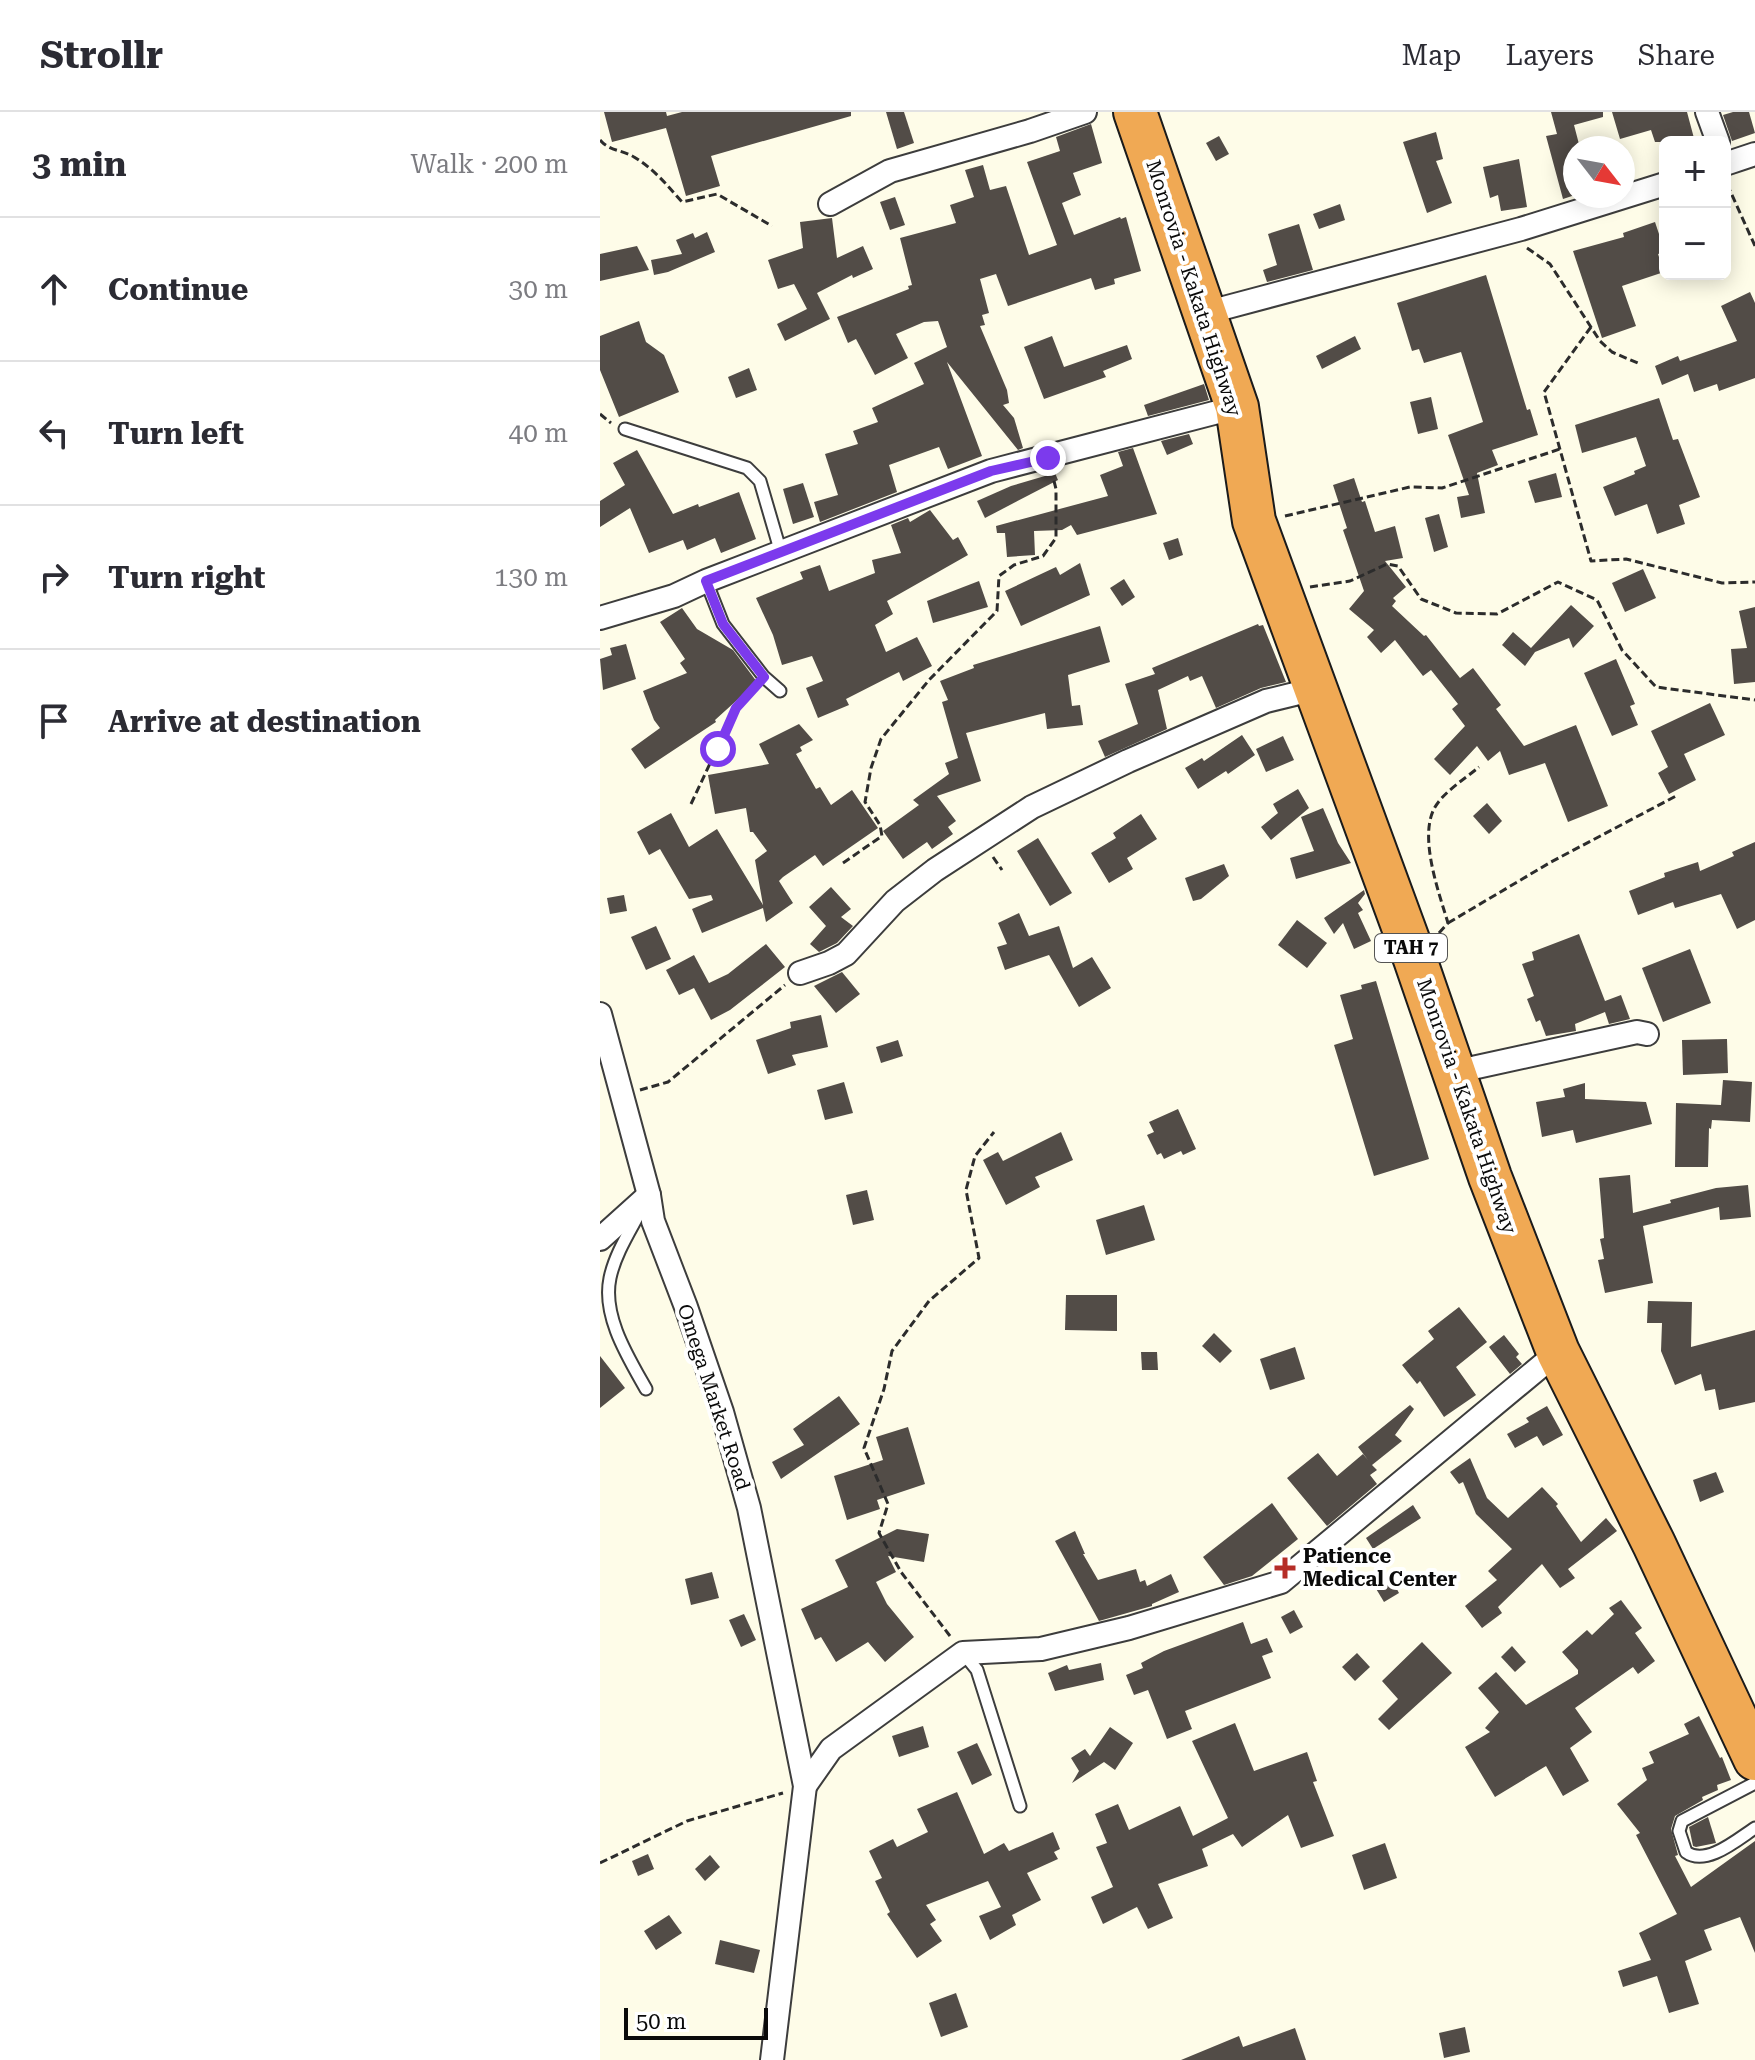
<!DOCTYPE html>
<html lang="en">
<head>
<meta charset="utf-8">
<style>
  :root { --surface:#fff; --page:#f2f2f3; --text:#2b2b33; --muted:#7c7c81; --line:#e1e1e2 }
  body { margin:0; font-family:"Roboto Serif",serif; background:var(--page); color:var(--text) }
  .controls { position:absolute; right:24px; top:24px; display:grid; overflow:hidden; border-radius:12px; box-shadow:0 4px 20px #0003 }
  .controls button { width:72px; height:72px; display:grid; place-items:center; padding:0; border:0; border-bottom:2px solid var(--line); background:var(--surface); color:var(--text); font:40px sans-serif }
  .compass { position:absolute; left:963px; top:24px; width:72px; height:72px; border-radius:50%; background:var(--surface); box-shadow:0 4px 20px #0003; rotate:121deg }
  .scale { position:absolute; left:24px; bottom:20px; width:144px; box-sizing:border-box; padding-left:8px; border:4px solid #0a0a0a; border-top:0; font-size:22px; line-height:28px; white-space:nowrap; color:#0a0a0a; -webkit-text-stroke:6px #fff; paint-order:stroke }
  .stop { position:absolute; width:24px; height:24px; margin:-18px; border:6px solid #7c3aed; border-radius:50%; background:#fff }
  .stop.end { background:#7c3aed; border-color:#fff; box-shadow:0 2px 8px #0008 }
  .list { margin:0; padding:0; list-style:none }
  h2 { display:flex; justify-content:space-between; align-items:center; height:104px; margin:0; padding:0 32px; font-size:34px }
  h2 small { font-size:26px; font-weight:400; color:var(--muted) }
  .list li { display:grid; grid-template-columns:52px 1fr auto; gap:24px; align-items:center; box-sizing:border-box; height:144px; padding:0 32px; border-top:2px solid var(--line) }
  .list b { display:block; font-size:30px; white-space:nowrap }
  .list em { font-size:26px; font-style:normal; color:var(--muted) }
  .icon { flex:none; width:44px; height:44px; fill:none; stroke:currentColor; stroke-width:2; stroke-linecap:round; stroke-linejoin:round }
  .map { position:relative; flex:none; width:1155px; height:1948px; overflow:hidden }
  header { display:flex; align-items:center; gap:48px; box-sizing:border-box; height:112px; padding:0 40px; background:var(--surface); border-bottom:2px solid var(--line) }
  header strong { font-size:38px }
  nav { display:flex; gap:44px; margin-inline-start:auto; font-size:28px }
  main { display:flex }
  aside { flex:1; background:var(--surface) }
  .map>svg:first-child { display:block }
  .building { fill:#524c47 }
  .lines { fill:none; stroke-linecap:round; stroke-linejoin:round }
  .lane-casing { stroke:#3d3d3d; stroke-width:15 }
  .street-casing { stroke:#3d3d3d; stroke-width:26 }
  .highway-casing { stroke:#1b1b1b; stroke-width:46 }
  .path { stroke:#2c2c2c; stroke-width:3; stroke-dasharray:8 4; stroke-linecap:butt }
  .lane { stroke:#fff; stroke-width:11 }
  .street { stroke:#fff; stroke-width:22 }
  .highway { stroke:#f0a954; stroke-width:42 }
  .route { stroke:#7c3aed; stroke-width:10 }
  .poi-dot { fill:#b52d27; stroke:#fff; stroke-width:3 }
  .labels { text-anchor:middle; stroke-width:8; stroke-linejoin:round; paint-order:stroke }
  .shield { fill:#fff; stroke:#545454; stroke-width:2 }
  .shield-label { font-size:18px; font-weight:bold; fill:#0a0a0a }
  .street-label { font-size:20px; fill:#0a0a0a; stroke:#fff }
  .poi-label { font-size:20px; font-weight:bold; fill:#0a0a0a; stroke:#fff; text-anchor:start }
</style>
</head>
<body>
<header>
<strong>Strollr</strong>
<nav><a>Map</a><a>Layers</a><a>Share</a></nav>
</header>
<main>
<aside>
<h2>3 min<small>Walk · 200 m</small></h2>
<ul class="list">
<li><svg class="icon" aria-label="ahead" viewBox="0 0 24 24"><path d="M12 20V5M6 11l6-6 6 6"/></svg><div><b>Continue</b></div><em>30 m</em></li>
<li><svg class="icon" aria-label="left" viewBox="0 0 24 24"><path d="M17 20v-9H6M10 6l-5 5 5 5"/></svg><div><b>Turn left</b></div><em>40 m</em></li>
<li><svg class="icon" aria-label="right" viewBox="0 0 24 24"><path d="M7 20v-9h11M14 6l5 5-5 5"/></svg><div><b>Turn right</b></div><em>130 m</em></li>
<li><svg class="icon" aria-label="arrive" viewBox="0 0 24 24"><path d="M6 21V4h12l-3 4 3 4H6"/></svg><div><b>Arrive at destination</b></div></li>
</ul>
</aside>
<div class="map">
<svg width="1155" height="1948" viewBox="0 0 1155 1948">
  <rect width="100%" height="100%" fill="#fefce8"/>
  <g class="building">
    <polygon points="4,0 66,0 67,4 82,0 251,0 251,4 111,44 120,74 86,84 66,16 12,30"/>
    <polygon points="286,0 304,0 314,31 297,37"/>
    <polygon points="951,0 1003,0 1003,5 974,13 980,36 975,36 975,83 963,87 946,24 957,22"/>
    <polygon points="1012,0 1087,0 1095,30 1055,30 1051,18 1020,27"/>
    <polygon points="1133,0 1149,0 1155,21 1132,29 1123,3"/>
    <polygon points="491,12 502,51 473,61 481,83 462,91 474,123 520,105 521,107 526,105 541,159 514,167 515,172 495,178 491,166 408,194 396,162 380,167 389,201 382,203 385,213 380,214 407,278 409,291 403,293 414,306 423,336 418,338 347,250 382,344 348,357 339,335 289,353 297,380 220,410 214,390 238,383 225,342 258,332 253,319 278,310 272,296 324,272 314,251 347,235 338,209 324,210 296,222 308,246 275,263 256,227 248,231 237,205 309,177 308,174 312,173 300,126 356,111 350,93 374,85 365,58 383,53 390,78 406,74 429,143 457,133 427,50 460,39 456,25"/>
    <polygon points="836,20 843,47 836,49 852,91 827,101 803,30"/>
    <polygon points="619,24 629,42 616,49 606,31"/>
    <polygon points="919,47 927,95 901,99 898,83 890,86 883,55"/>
    <polygon points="295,85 305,113 290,118 280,90"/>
    <polygon points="740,92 745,108 719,117 713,102"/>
    <polygon points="232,106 237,146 263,134 273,157 253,166 252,163 217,181 230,207 185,229 177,212 207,197 194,172 178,177 168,148 203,136 200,110"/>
    <polygon points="1055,110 1065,140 1058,142 1064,160 1022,174 1036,214 1002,226 973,139 1024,125 1023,121"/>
    <polygon points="699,112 713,158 667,170 663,158 677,153 668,122"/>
    <polygon points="107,120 115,140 68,160 54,163 51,148 82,142 76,128 93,121 95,126"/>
    <polygon points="37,134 49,158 0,169 0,142"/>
    <polygon points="886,163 927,298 930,297 938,323 892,338 898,353 877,361 885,401 861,406 857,385 869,383 848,323 883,310 861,240 824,251 819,237 812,239 797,191"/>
    <polygon points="1150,180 1155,191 1155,266 1119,279 1117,272 1094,280 1088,262 1062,273 1055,254 1078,244 1080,249 1137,229 1121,194"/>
    <polygon points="39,209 46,230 64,243 79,280 19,305 0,258 0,224"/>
    <polygon points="452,224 464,255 527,233 532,247 503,259 506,265 444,287 424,235"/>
    <polygon points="755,224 761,237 722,257 716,244"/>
    <polygon points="149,256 157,278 136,286 128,265"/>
    <polygon points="604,272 609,288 548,304 544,293"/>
    <polygon points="831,285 838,317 818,322 810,290"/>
    <polygon points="1059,286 1073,328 1078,327 1100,385 1079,393 1085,412 1057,422 1047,392 1015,404 1003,375 1035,362 1034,359 1046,354 1036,325 982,341 975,313"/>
    <polygon points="589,322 593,332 567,343 561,329"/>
    <polygon points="533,336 557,402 477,423 471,413 462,418 434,419 435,443 407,445 405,421 397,421 396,414 508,384 500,363 523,354 518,340"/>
    <polygon points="37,338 73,402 98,392 99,395 139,380 156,427 121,441 115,426 87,438 83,428 49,441 30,396 0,415 0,389 25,373 13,351"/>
    <polygon points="455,361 458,368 385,406 377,389 411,374"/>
    <polygon points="956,361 962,385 935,391 928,369"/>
    <polygon points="754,366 762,390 765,389 775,420 795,414 803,446 785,449 806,475 793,486 796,489 792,494 824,524 826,523 860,566 873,556 901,593 896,597 924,634 976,613 1008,694 968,710 945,651 909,663 900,639 888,649 877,634 850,663 834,647 865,614 852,597 858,592 831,558 823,564 795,528 781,541 767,525 774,518 749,497 764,479 743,418 747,416 733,373"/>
    <polygon points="203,371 214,405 193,412 183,377"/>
    <polygon points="330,398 353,428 358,425 368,443 287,489 293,502 275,513 286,540 317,525 332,554 303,569 299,560 246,587 249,593 218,606 206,576 223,569 212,544 182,553 173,523 156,486 203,467 200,460 220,453 229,479 275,461 272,448 301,441 291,413 308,406 310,410"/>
    <polygon points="839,402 848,435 834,440 825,406"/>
    <polygon points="578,426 583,443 569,448 563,431"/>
    <polygon points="480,451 490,483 421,514 405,479 456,455 460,463"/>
    <polygon points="1043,457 1056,486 1025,500 1012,471"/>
    <polygon points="524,467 535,485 522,494 510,476"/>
    <polygon points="379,469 388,495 333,511 327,489"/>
    <polygon points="971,493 994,514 973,536 969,526 935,540 925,554 902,533 913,520 931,536"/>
    <polygon points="1155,495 1155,570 1134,572 1131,537 1147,536 1139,499"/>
    <polygon points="82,496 97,517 133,538 157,570 115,608 116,610 45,657 31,637 60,616 54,608 43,579 87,561 80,551 85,547 60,510"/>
    <polygon points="658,512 659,514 663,513 686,570 661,576 616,596 602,564 590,569 588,564 558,578 567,617 505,645 498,629 538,612 525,572 555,562 552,556"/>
    <polygon points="500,514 510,550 468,563 472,594 480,593 483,613 447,617 445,601 366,621 381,669 337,684 356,709 348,715 353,722 332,737 327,730 303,747 283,719 319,693 313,688 349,662 345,651 358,646 342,590 348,588 340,569 374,556 373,553"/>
    <polygon points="26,532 36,567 3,578 0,547 12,543 10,536"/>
    <polygon points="1016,547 1035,592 1030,594 1038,613 1012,624 984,561"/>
    <polygon points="1110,591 1125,623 1084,642 1096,668 1069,682 1058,661 1068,655 1051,619"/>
    <polygon points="199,612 213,628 200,635 202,639 196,642 216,677 220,675 231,693 252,678 278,716 223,754 215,743 183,765 179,769 193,791 166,810 163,796 102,821 92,797 113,788 111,783 89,787 60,737 49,743 37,720 71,701 89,735 117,717 163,793 155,748 167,739 153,720 150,720 146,696 115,702 108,663 169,652 159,632"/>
    <polygon points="642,623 655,643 628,662 626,659 598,677 585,656 602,646 604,649"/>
    <polygon points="683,624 694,648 666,660 656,637"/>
    <polygon points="698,677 709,696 671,728 661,715 678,701 673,692"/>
    <polygon points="887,691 902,709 889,722 873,704"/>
    <polygon points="723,696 738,731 751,751 696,767 690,746 714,739 701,705"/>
    <polygon points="541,702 557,727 527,746 533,757 509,771 491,741 516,726 513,721"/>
    <polygon points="438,726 472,781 450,794 417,739"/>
    <polygon points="1155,730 1155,808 1137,817 1121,782 1075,796 1073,790 1038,803 1029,779 1065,765 1064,761 1098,750 1100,759 1134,744 1132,740"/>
    <polygon points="624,752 629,764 601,787 593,789 585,766"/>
    <polygon points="231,775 251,797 241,805 253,814 237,831 219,840 210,832 226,814 209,795"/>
    <polygon points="764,778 765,782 758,791 763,798 758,801 771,829 754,837 743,811 734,822 724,806"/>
    <polygon points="24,783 27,799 10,802 7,786"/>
    <polygon points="419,801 429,824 459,814 473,856 492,845 511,876 479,895 449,843 405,858 397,835 407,832 398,811"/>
    <polygon points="697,808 727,831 707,856 678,833"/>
    <polygon points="56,814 71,847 46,858 31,825"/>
    <polygon points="979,822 1005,889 1021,883 1030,907 1009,912 1005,900 975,912 976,919 946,924 940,908 936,910 927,887 934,884 922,852 934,848 932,840"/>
    <polygon points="166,832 185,855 130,898 111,908 94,876 79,883 66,858 94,843 109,871 128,862"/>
    <polygon points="1090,837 1111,891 1063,910 1042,856"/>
    <polygon points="242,860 260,882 236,901 214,874"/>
    <polygon points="776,869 829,1047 774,1064 734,933 753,927 740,883 762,877 761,873"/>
    <polygon points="221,903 228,935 192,943 196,953 168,962 156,928 191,916 190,910"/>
    <polygon points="1127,927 1128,961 1083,963 1082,928"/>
    <polygon points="298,928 303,944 281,951 276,935"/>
    <polygon points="1123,968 1152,970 1150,1010 1112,1008 1111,1017 1109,1016 1108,1055 1075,1055 1076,991 1121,993"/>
    <polygon points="244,970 253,1001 225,1008 217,978"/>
    <polygon points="985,971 985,987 1046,990 1052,1012 976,1031 973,1018 942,1025 936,990 965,985 963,977"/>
    <polygon points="578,997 596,1037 583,1043 581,1039 564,1047 561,1041 557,1043 547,1023 554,1020 549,1010"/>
    <polygon points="461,1020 473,1048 435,1065 440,1075 406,1093 383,1048 398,1040 403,1049"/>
    <polygon points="1030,1063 1033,1101 1071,1091 1070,1088 1116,1076 1148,1073 1151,1105 1120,1108 1119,1095 1043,1114 1053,1171 1005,1181 998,1148 1004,1147 1000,1127 1004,1126 999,1066"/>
    <polygon points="267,1078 274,1108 253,1113 246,1083"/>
    <polygon points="544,1093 555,1128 506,1143 496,1108"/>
    <polygon points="466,1183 517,1183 517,1219 465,1218"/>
    <polygon points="1048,1189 1092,1190 1091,1235 1155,1218 1155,1290 1119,1298 1115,1277 1105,1279 1101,1262 1075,1273 1061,1239 1062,1211 1047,1211"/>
    <polygon points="859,1195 887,1230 856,1255 876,1283 844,1305 820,1269 817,1272 802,1253 834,1227 828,1219"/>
    <polygon points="614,1221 632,1239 620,1251 602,1234"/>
    <polygon points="904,1223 919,1242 916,1245 922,1252 910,1262 889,1235"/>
    <polygon points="695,1235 705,1267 670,1278 660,1247"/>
    <polygon points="541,1240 557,1240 558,1258 542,1258"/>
    <polygon points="0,1244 25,1276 0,1296"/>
    <polygon points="239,1284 260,1312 181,1367 172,1350 204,1333 193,1317"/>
    <polygon points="810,1293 814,1297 795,1323 802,1329 772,1353 777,1358 770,1363 777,1372 727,1414 687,1366 718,1341 737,1364 763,1342 768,1348 758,1335"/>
    <polygon points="947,1294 963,1323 943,1334 937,1324 915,1336 907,1322 929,1310 926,1306"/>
    <polygon points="308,1315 325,1372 277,1388 280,1397 247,1408 234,1364 283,1348 276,1325"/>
    <polygon points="870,1346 887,1386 908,1406 942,1375 958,1392 956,1394 981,1430 1006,1406 1017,1419 968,1457 975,1466 960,1476 942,1452 898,1495 902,1501 882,1516 865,1494 897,1468 888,1459 912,1437 876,1402 863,1370 859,1372 850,1360"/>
    <polygon points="1116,1360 1124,1380 1100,1390 1093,1368"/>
    <polygon points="672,1391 698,1427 652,1464 624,1473 603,1445"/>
    <polygon points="813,1393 821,1406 773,1437 766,1426"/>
    <polygon points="297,1417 329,1422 324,1450 288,1444 296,1460 276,1470 287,1492 314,1525 285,1550 268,1530 236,1550 221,1525 215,1528 201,1497 248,1475 235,1448"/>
    <polygon points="475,1419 485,1442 483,1442 498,1468 536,1457 540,1470 545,1468 547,1474 571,1462 579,1480 552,1492 552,1494 499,1509 455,1429"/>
    <polygon points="112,1460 119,1486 91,1493 85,1467"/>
    <polygon points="791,1466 799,1481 784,1490 775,1475"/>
    <polygon points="1021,1488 1042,1516 1035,1521 1055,1549 1038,1562 1033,1555 975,1596 992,1620 970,1636 989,1669 963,1684 946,1654 895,1685 865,1635 890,1620 885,1616 899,1600 878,1576 896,1560 926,1593 978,1562 978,1558 962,1540 987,1518 992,1523 1014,1502 1009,1496"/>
    <polygon points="694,1498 703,1515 690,1522 681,1505"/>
    <polygon points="144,1502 156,1528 141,1535 129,1508"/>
    <polygon points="643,1510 651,1532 667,1526 673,1540 662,1544 671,1566 585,1599 592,1617 567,1627 548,1578 534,1583 526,1563 543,1556 541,1551 564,1539"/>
    <polygon points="822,1530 852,1561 789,1618 778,1607 798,1587 782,1569"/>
    <polygon points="912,1534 926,1550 915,1560 901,1545"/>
    <polygon points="757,1541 770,1555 755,1569 742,1555"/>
    <polygon points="501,1551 504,1568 455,1579 448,1561 467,1553 469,1558"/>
    <polygon points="1099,1604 1120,1646 1122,1645 1131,1668 1117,1673 1118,1678 1102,1685 1103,1688 1075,1704 1071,1717 1078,1743 1075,1744 1091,1775 1155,1729 1155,1841 1140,1805 1104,1818 1112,1838 1085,1849 1099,1892 1069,1901 1057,1864 1023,1875 1018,1859 1051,1848 1039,1821 1077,1802 1036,1723 1040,1721 1017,1692 1047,1668 1042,1656 1054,1651 1049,1640 1089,1622 1084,1612"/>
    <polygon points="635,1611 654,1659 707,1640 717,1669 713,1670 734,1724 701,1736 688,1703 642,1735 633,1722 602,1737 608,1754 558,1772 573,1806 548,1817 537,1795 503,1812 491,1785 513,1775 496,1735 507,1731 495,1702 518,1692 529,1718 580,1694 593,1724 628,1706 592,1629"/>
    <polygon points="323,1614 329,1635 299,1645 292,1624"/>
    <polygon points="510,1615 533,1631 515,1658 504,1650 472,1671 479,1659 471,1646 485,1637 490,1644"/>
    <polygon points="377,1631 392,1663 372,1673 357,1640"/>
    <polygon points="357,1680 384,1742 404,1731 409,1739 453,1720 460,1737 454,1740 458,1747 427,1761 441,1788 412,1803 416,1813 390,1828 379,1804 401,1795 388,1769 326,1793 336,1808 330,1812 342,1829 317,1846 287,1802 290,1800 275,1769 282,1766 269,1739 293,1727 297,1735 328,1720 317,1697"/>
    <polygon points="1108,1705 1116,1731 1096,1735 1093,1734 1089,1715"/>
    <polygon points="785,1731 797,1766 764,1778 752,1743"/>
    <polygon points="48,1742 54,1757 38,1764 32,1749"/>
    <polygon points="110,1743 120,1755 105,1769 95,1757"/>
    <polygon points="69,1803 82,1821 56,1838 44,1819"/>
    <polygon points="120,1828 160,1838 154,1861 115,1852"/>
    <polygon points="356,1881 368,1915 341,1925 329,1891"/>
    <polygon points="865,1915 870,1940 844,1946 839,1921"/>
    <polygon points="695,1916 706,1948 581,1948 639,1924 643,1935"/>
  </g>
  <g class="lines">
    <defs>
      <g id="lane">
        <polyline points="25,317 147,356 160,369 181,441"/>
        <polyline points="106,469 123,512 164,565 180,579"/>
        <path d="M41,1098C30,1119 15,1142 10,1166C2,1204 28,1245 46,1277"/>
        <polyline points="364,1542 377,1558 420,1694"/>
        <path d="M1155,1671L1082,1709L1079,1719L1086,1740C1106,1755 1138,1727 1155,1716"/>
      </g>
      <g id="street">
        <polyline points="1107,0 1118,30"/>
        <polyline points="1125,52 1155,42"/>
        <polyline points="230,92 290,59 430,19 485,0"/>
        <polyline points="605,201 921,117 1065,72"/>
        <polyline points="0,506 74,484 106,469 391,359 637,295"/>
        <polyline points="200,861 229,851 246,842 295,789 335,758 432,695 528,649 666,589 715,577"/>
        <polyline points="0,902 49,1083 53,1109 86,1195 122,1300 149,1396 205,1674 172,1948"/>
        <polyline points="854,960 1037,920 1047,922"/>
        <polyline points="0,1127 49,1083"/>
        <polyline points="205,1674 231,1637 363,1541 441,1537 529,1516 681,1470 958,1240"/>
      </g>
      <polyline id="highway" points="535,0 637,295 654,409 815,847 890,1065 958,1240 1054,1432 1155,1647"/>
    </defs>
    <use href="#lane" class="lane-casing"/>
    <use href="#street" class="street-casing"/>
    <use href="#highway" class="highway-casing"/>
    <g class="path">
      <path d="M0,28C9,39 23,38 34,45C54,57 67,73 82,90L117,82L172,114"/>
      <polyline points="1127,72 1155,134"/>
      <polyline points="927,136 950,152 1000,229 1012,240 1040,252"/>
      <polyline points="991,215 944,280 991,449 1026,447 1122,471 1155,470"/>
      <polyline points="0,302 11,311"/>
      <polyline points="685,404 810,375 842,376 960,337"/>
      <polyline points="710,475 750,469 787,452 798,454 821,487 856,501 897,502 958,470 997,488 1022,538 1056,575 1155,588"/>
      <polyline points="91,692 136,596 154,577"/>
      <polyline points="393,745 402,758"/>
      <polyline points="243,751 282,724 280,713 265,690 271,656 281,627 329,568 397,499 399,464 414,453 443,444 456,426 456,377 453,365"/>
      <polyline points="848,811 951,750 1076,684"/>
      <path d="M839,821L848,811C839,781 820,729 833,699C841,681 865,667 879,655"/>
      <polyline points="40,978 68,970 185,873"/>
      <polyline points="350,1524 301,1460 279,1421 288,1392 264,1336 284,1277 292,1239 329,1189 379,1146 366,1078 375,1044 394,1020"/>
      <polyline points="0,1751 87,1709 183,1681"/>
    </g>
    <use href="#lane" class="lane"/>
    <use href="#street" class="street"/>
    <use href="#highway" class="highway"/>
  </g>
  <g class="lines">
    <polyline class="route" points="118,637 136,596 164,565 123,512 106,469 391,359 448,346"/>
  </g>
  <path class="poi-dot" d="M681 1444h8v8h8v8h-8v8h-8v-8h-8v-8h8z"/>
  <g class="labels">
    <rect class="shield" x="775" y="822" width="72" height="28" rx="6"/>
    <g class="shield-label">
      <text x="811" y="842">TAH 7</text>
    </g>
    <g class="street-label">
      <text transform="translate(594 176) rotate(72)" y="7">Monrovia - Kakata Highway</text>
      <text transform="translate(867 994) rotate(71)" y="7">Monrovia - Kakata Highway</text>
      <text transform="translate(114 1285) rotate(72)" y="7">Omega Market Road</text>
    </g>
    <g class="poi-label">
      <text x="703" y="1451">Patience<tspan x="703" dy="23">Medical Center</tspan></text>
    </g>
  </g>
</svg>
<div class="controls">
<button>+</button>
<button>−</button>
</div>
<svg class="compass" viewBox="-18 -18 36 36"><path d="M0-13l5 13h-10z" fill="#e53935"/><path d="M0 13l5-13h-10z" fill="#7c7c81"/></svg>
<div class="scale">50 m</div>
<div class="stop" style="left:118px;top:637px"></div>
<div class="stop end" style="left:448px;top:346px"></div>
</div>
</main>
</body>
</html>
